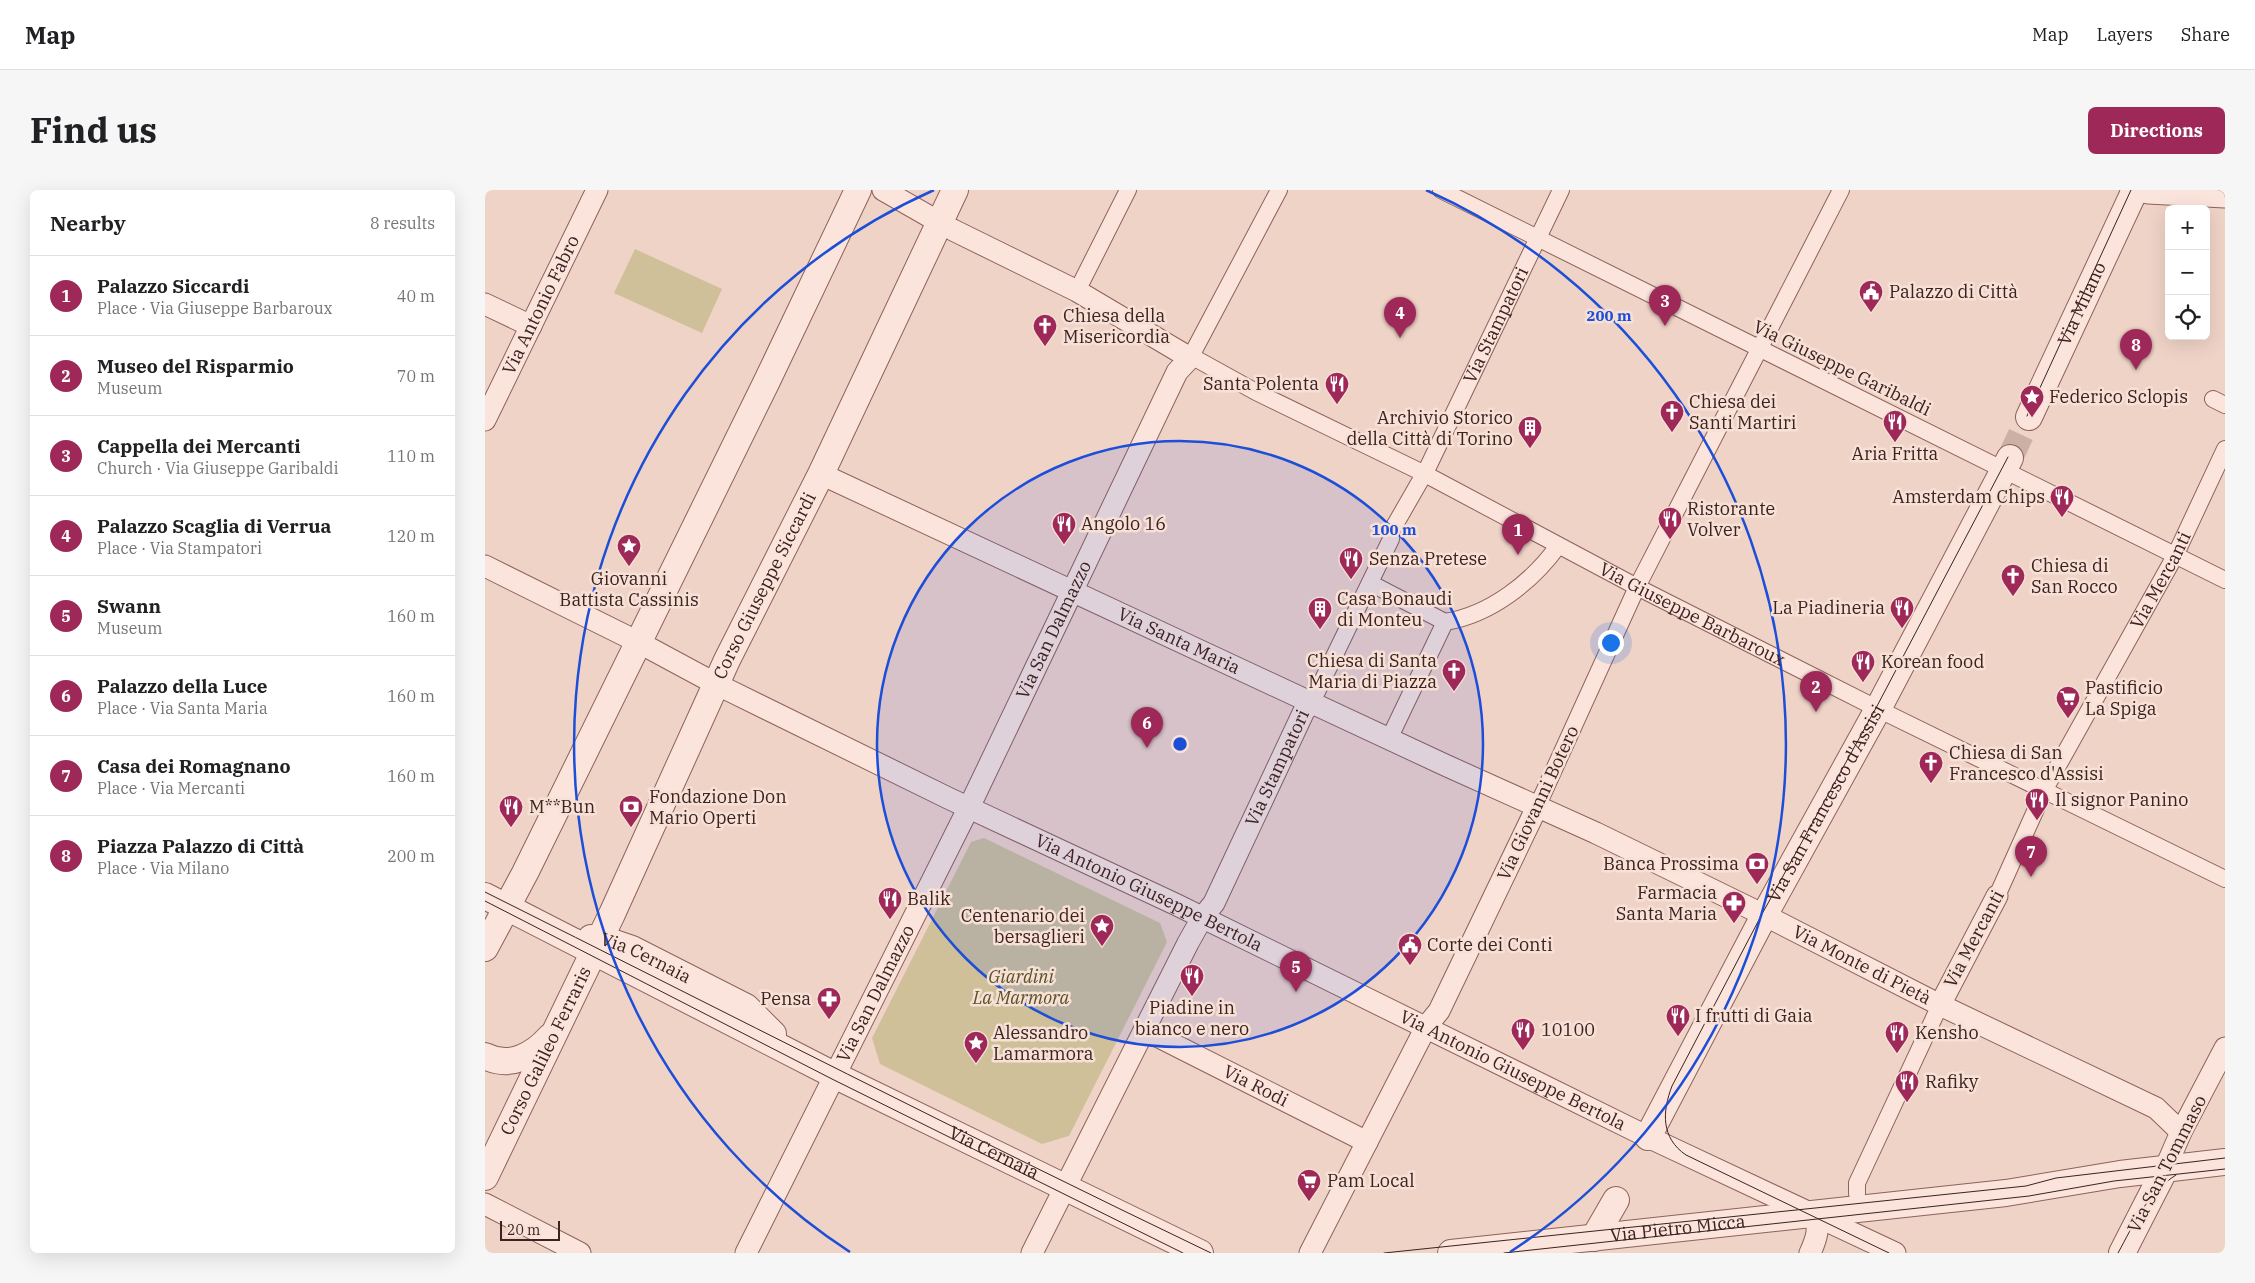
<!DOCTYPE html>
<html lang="en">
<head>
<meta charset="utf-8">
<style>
  :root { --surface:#fff; --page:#f6f6f6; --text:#202124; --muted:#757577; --line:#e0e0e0; --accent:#9e2959 }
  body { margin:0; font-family:"IBM Plex Serif",serif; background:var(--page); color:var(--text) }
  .controls { position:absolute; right:15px; top:15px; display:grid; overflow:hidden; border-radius:8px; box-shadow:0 5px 20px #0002 }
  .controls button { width:45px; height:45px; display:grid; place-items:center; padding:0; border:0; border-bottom:1px solid var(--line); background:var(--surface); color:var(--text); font:25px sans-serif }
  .scale { position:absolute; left:15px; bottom:12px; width:60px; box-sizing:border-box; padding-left:5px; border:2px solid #3d2220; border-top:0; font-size:14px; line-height:18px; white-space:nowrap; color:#3d2220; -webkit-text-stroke:4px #f7e1d7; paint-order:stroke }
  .you { position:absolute; left:1125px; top:452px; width:18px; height:18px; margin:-12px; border:4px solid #fff; border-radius:50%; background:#1a73e8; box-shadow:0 0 0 8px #1a73e833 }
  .badge { display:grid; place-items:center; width:32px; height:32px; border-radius:50%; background:var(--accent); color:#fff; font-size:16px; font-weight:700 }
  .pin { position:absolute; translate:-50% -41px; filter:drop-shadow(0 1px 2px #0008) }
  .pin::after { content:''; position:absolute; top:26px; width:18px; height:15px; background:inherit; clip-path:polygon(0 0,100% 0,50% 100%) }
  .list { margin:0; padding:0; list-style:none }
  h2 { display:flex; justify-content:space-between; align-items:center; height:65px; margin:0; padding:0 20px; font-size:21px }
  h2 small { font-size:16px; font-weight:400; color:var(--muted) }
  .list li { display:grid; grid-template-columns:32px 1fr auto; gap:15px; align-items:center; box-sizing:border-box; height:80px; padding:0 20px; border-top:1px solid var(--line) }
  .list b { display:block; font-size:19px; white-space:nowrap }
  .list p { margin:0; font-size:16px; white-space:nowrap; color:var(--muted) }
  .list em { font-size:16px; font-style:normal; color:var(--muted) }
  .icon { flex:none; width:28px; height:28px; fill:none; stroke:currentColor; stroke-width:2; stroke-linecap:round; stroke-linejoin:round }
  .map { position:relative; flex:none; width:1740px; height:1063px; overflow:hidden; border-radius:8px }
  header { display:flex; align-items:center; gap:30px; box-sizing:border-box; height:70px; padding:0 25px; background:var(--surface); border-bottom:1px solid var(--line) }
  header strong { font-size:24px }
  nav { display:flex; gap:28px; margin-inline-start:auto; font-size:18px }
  .intro { display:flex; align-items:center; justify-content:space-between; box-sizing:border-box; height:120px; padding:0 30px }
  h1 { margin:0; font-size:35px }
  .button { padding:12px 22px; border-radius:8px; background:var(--accent); color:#fff; font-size:18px; font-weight:700 }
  main { display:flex; gap:30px; padding:0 30px }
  aside { flex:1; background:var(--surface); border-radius:8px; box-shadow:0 5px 20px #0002 }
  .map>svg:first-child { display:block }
  .green { fill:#cfc09a }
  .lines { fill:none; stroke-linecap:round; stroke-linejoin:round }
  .tertiary-tunnel { stroke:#ccb0a6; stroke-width:26; stroke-dasharray:26 13; stroke-linecap:butt }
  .pedestrian-casing { stroke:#8d625b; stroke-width:18 }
  .minor-casing { stroke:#8d625b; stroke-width:23 }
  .tertiary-casing { stroke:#8d625b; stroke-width:28 }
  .pedestrian { stroke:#fae4db; stroke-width:16 }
  .minor { stroke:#fae4db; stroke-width:21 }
  .tertiary { stroke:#fae4db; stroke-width:26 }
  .tram { stroke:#3d2220; stroke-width:1 }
  .ring { fill:none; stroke:#1d4ed8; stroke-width:2.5 }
  .labels { text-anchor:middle; stroke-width:5; stroke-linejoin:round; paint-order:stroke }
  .poi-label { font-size:18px; fill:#3d2220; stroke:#f7e1d7; text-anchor:start }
  .street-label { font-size:18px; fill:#3d2220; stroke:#f7e1d7 }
  .park-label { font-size:18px; font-style:italic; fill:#5a5226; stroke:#f7e1d7 }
  .centre { fill:#1d4ed8; stroke:#f7e1d7; stroke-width:2.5 }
  .ring-label { font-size:15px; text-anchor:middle; font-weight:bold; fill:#1d4ed8; stroke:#f7e1d7; stroke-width:5; stroke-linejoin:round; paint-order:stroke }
</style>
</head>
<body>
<header>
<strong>Map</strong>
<nav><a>Map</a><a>Layers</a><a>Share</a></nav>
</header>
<div class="intro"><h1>Find us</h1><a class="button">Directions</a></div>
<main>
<aside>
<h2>Nearby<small>8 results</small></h2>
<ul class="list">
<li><span class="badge">1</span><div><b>Palazzo Siccardi</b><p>Place · Via Giuseppe Barbaroux</p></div><em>40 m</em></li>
<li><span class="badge">2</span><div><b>Museo del Risparmio</b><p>Museum</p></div><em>70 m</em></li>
<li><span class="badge">3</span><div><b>Cappella dei Mercanti</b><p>Church · Via Giuseppe Garibaldi</p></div><em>110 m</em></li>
<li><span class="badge">4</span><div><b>Palazzo Scaglia di Verrua</b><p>Place · Via Stampatori</p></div><em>120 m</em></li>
<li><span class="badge">5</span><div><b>Swann</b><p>Museum</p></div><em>160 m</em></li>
<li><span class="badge">6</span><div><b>Palazzo della Luce</b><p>Place · Via Santa Maria</p></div><em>160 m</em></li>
<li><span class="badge">7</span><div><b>Casa dei Romagnano</b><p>Place · Via Mercanti</p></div><em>160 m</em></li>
<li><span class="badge">8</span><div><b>Piazza Palazzo di Città</b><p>Place · Via Milano</p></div><em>200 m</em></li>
</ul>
</aside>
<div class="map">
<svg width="1740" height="1063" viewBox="0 0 1740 1063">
  <rect width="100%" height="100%" fill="#f0d3c7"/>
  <g class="green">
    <polygon points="150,59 237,99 217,143 129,103"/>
    <polygon points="499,648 675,733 682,752 584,946 557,954 395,874 387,848 486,652"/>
  </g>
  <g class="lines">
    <polyline class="tertiary-tunnel" points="1525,268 1544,227"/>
    <defs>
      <g id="pedestrian">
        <polyline points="956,0 1740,390"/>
        <polyline points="592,101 643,0"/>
        <path id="s1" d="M706,166L771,202L938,283L1152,397L1399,522L1740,689"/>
        <polyline points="705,168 794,0"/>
        <polyline points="1728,209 1740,215"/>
        <polyline points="885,393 960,432"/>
        <path id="s2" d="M827,512L906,349L907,340L942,279L1076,0"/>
        <path d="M904,549L960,432C1005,425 1047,392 1073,356"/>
        <polyline points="1052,617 1152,397 1356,0"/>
        <path id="s3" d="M1512,706L1560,599L1690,366L1740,259"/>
        <polyline points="1372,1004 1372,993 1455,815"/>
      </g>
      <g id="minor">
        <polyline points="1646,0 1663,3 1740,7"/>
        <polyline points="0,114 46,136"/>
        <path id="s4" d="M0,230L112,0"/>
        <path id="s5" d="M336,284L960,575L1111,643L1281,726L1455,815L1671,918L1696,942"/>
        <path id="s6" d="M0,376L153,452L231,494L463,608L690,714L1163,947L1410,1063"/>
        <polyline points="1455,815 1512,706"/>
        <path id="s7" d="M660,840L882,952"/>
        <polyline points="1680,979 1696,942 1740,858"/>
        <polyline points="0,1014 95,1063"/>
        <path id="s8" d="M261,1063L488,609L692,182L705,168L592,101L468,40L398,0"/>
        <path id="s9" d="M547,1063L703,753L717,728L729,713L819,521L827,512"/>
        <polyline points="825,1063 941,837 954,821 1052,617"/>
        <path d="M1325,1063C1331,1050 1336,1037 1328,1024"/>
      </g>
      <g id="tertiary">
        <path id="s10" d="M1544,227L1650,0"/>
        <path id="s11" d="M0,706L349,885L715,1063"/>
        <path id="s12" d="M106,748H115L147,759L261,817L288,844"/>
        <polyline points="0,758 40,683 281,193 373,0"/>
        <path d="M0,866C25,879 49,865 65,847"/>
        <path id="s13" d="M1163,947L1281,722L1393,519L1525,268"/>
        <path id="s14" d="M0,987L127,724L242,470L336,284L470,0"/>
        <polyline points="1109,1048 1131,1010"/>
        <path id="s15" d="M966,1063L1521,1003L1635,984L1740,972"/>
        <polyline points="1637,1063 1680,979"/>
      </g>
    </defs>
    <use href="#pedestrian" class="pedestrian-casing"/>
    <use href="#minor" class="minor-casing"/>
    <use href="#tertiary" class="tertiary-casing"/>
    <use href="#pedestrian" class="pedestrian"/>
    <use href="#minor" class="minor"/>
    <use href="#tertiary" class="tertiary"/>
    <g class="tram">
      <polyline points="1542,226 1646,0"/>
      <path d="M0,702C242,823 482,946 726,1063"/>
      <polyline points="0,711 347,889 698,1063"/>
      <polyline points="899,1063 1541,996 1571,988 1740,968"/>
      <polyline points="1019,1063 1544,1006 1629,991 1740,979"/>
      <path d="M1404,1063L1201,965C1176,948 1177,922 1187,896L1277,724L1391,518L1523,267"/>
      <path d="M1633,1063C1649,1034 1662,1003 1691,985"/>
    </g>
  </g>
  <circle cx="695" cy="554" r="303" fill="#1d4ed8" fill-opacity=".12"/>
  <g class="ring">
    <circle cx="695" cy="554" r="303"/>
    <path d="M365 1062A606 606 0 0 1 449 0M941 0A606 606 0 0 1 1025 1062"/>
  </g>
  <defs>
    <symbol id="civic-pin" viewBox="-11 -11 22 30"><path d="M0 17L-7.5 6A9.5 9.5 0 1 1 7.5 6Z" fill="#9e2959" stroke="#f7e1d7"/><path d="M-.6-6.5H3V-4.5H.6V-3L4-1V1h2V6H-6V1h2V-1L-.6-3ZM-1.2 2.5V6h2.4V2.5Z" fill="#fff"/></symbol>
    <symbol id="church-pin" viewBox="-11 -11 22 30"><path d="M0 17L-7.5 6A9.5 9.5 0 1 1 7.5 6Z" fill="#9e2959" stroke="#f7e1d7"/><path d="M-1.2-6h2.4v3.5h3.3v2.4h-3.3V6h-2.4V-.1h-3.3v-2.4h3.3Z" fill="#fff"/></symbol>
    <symbol id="restaurant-pin" viewBox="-11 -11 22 30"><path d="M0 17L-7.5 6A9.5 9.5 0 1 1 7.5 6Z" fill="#9e2959" stroke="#f7e1d7"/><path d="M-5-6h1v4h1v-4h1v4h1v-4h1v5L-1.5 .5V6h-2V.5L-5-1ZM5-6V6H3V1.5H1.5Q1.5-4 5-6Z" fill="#fff"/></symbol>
    <symbol id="sight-pin" viewBox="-11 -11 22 30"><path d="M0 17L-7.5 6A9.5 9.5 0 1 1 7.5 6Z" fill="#9e2959" stroke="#f7e1d7"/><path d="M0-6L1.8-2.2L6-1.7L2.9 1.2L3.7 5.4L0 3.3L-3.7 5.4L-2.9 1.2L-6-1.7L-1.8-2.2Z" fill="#fff"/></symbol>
    <symbol id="building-pin" viewBox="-11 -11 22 30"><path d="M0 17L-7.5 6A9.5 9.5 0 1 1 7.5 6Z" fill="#9e2959" stroke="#f7e1d7"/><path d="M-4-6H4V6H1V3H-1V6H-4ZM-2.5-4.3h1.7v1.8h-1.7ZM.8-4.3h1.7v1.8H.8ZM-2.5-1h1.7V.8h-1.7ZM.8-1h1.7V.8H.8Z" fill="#fff"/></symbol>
    <symbol id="supermarket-pin" viewBox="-11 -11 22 30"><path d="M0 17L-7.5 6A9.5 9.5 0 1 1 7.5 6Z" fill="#9e2959" stroke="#f7e1d7"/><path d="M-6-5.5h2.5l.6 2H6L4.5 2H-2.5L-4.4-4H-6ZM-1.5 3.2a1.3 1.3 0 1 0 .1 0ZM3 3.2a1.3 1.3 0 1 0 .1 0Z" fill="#fff"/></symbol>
    <symbol id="bank-pin" viewBox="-11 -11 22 30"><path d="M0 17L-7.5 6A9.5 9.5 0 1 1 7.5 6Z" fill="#9e2959" stroke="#f7e1d7"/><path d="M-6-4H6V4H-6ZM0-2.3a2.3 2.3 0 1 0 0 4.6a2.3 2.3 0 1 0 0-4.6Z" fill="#fff"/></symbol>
    <symbol id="pharmacy-pin" viewBox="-11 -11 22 30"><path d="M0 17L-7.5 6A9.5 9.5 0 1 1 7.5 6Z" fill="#9e2959" stroke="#f7e1d7"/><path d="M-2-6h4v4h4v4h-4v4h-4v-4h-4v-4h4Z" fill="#fff"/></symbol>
  </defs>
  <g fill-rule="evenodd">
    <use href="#civic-pin" x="1372" y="88" width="28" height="38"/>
    <use href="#church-pin" x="546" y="122" width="28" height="38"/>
    <use href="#restaurant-pin" x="838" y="180" width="28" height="38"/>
    <use href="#sight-pin" x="1533" y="193" width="28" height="38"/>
    <use href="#church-pin" x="1173" y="208" width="28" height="38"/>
    <use href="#restaurant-pin" x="1396" y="218" width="28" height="38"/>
    <use href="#building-pin" x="1031" y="224" width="28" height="38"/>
    <use href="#restaurant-pin" x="1563" y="293" width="28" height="38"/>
    <use href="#restaurant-pin" x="1171" y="315" width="28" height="38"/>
    <use href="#restaurant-pin" x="565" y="320" width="28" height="38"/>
    <use href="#sight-pin" x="130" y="342" width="28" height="38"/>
    <use href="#restaurant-pin" x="852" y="355" width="28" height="38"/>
    <use href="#church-pin" x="1514" y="372" width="28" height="38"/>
    <use href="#restaurant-pin" x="1403" y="404" width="28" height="38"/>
    <use href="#building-pin" x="821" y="405" width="28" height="38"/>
    <use href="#restaurant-pin" x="1364" y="458" width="28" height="38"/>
    <use href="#church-pin" x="955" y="467" width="28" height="38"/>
    <use href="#supermarket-pin" x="1569" y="494" width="28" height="38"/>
    <use href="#church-pin" x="1432" y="559" width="28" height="38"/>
    <use href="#restaurant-pin" x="1538" y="596" width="28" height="38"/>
    <use href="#restaurant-pin" x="12" y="603" width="28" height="38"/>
    <use href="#bank-pin" x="132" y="603" width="28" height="38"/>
    <use href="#bank-pin" x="1258" y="660" width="28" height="38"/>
    <use href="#restaurant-pin" x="391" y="695" width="28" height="38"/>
    <use href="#pharmacy-pin" x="1235" y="699" width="28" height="38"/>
    <use href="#sight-pin" x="603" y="722" width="28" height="38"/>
    <use href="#civic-pin" x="911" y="741" width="28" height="38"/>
    <use href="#restaurant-pin" x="693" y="772" width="28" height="38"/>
    <use href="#pharmacy-pin" x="330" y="795" width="28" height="38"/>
    <use href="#restaurant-pin" x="1179" y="812" width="28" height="38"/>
    <use href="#restaurant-pin" x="1024" y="826" width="28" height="38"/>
    <use href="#restaurant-pin" x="1398" y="829" width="28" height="38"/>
    <use href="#sight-pin" x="477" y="839" width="28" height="38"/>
    <use href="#restaurant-pin" x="1408" y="878" width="28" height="38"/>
    <use href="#supermarket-pin" x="810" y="977" width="28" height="38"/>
  </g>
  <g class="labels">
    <g class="poi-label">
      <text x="1404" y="108">Palazzo di Città</text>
      <text x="578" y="132">Chiesa della<tspan x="578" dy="21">Misericordia</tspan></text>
      <text x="834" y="200" text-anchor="end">Santa Polenta</text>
      <text x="1564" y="213">Federico Sclopis</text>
      <text x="1204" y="218">Chiesa dei<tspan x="1204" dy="21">Santi Martiri</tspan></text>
      <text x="1028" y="234" text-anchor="end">Archivio Storico<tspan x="1028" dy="21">della Città di Torino</tspan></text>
      <text x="1410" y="270" text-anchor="middle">Aria Fritta</text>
      <text x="1560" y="313" text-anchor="end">Amsterdam Chips</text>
      <text x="1202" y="325">Ristorante<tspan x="1202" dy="21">Volver</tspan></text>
      <text x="596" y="340">Angolo 16</text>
      <text x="884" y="375">Senza Pretese</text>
      <text x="1546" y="382">Chiesa di<tspan x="1546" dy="21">San Rocco</tspan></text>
      <text x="144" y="395" text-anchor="middle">Giovanni<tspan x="144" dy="21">Battista Cassinis</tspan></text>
      <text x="852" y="415">Casa Bonaudi<tspan x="852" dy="21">di Monteu</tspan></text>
      <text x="1400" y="424" text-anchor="end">La Piadineria</text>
      <text x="952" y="477" text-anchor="end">Chiesa di Santa<tspan x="952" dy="21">Maria di Piazza</tspan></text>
      <text x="1396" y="478">Korean food</text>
      <text x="1600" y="504">Pastificio<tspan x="1600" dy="21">La Spiga</tspan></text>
      <text x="1464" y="569">Chiesa di San<tspan x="1464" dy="21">Francesco d'Assisi</tspan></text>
      <text x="164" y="613">Fondazione Don<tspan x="164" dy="21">Mario Operti</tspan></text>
      <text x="1570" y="616">Il signor Panino</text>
      <text x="44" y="623">M**Bun</text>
      <text x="1254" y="680" text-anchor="end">Banca Prossima</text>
      <text x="1232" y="709" text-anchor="end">Farmacia<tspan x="1232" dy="21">Santa Maria</tspan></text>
      <text x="422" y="715">Balik</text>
      <text x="600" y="732" text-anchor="end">Centenario dei<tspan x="600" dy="21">bersaglieri</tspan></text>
      <text x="942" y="761">Corte dei Conti</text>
      <text x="326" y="815" text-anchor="end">Pensa</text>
      <text x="707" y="824" text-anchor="middle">Piadine in<tspan x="707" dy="21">bianco e nero</tspan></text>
      <text x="1210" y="832">I frutti di Gaia</text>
      <text x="1056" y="846">10100</text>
      <text x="508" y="849">Alessandro<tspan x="508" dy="21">Lamarmora</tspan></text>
      <text x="1430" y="849">Kensho</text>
      <text x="1440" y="898">Rafiky</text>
      <text x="842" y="997">Pam Local</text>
    </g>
    <g class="street-label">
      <text dy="6" stroke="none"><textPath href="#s10" startOffset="125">Via Milano</textPath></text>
      <text dy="6" stroke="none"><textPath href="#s4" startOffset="128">Via Antonio Fabro</textPath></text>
      <text dy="6" stroke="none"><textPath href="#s2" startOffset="420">Via Stampatori</textPath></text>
      <text transform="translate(1357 178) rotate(26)" y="6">Via Giuseppe Garibaldi</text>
      <text dy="6" stroke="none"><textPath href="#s3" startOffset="356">Via Mercanti</textPath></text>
      <text dy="6" stroke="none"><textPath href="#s14" startOffset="654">Corso Giuseppe Siccardi</textPath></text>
      <text dy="6" stroke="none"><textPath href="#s1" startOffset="564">Via Giuseppe Barbaroux</textPath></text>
      <text dy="6" stroke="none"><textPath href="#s8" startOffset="695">Via San Dalmazzo</textPath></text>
      <text dy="6" stroke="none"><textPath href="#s5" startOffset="395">Via Santa Maria</textPath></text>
      <text dy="6" stroke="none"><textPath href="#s9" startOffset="544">Via Stampatori</textPath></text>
      <text transform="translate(1053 613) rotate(-65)" y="6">Via Giovanni Botero</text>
      <text dy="6" stroke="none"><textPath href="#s13" startOffset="378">Via San Francesco d'Assisi</textPath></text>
      <text dy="6" stroke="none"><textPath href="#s6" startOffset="740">Via Antonio Giuseppe Bertola</textPath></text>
      <text transform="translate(1489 749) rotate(-62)" y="6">Via Mercanti</text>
      <text dy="6" stroke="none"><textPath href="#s12" startOffset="59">Via Cernaia</textPath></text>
      <text dy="6" stroke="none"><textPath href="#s5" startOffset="1151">Via Monte di Pietà</textPath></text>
      <text dy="6" stroke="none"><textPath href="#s8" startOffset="290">Via San Dalmazzo</textPath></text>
      <text dy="6" stroke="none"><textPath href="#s14" startOffset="140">Corso Galileo Ferraris</textPath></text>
      <text dy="6" stroke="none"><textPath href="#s6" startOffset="1145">Via Antonio Giuseppe Bertola</textPath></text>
      <text dy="6" stroke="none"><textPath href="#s7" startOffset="124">Via Rodi</textPath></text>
      <text dy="6" stroke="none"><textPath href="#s11" startOffset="570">Via Cernaia</textPath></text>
      <text transform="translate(1682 974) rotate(-63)" y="6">Via San Tommaso</text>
      <text dy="6" stroke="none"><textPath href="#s15" startOffset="228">Via Pietro Micca</textPath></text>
    </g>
    <g class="park-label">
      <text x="536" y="793">Giardini<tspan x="536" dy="21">La Marmora</tspan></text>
    </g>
  </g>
  <circle cx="695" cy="554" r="8" class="centre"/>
  <g class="ring-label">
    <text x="1124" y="131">200 m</text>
    <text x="909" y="345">100 m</text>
  </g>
</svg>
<div class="controls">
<button>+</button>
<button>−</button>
<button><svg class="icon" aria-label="locate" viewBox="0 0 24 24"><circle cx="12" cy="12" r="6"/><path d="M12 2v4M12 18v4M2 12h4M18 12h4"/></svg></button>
</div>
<div class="scale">20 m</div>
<div class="you"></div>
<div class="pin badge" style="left:1033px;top:365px">1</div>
<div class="pin badge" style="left:1331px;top:522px">2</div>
<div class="pin badge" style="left:1180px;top:136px">3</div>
<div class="pin badge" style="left:915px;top:148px">4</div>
<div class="pin badge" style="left:811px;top:802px">5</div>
<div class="pin badge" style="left:662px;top:558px">6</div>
<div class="pin badge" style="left:1546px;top:687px">7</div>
<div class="pin badge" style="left:1651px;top:180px">8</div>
</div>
</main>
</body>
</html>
